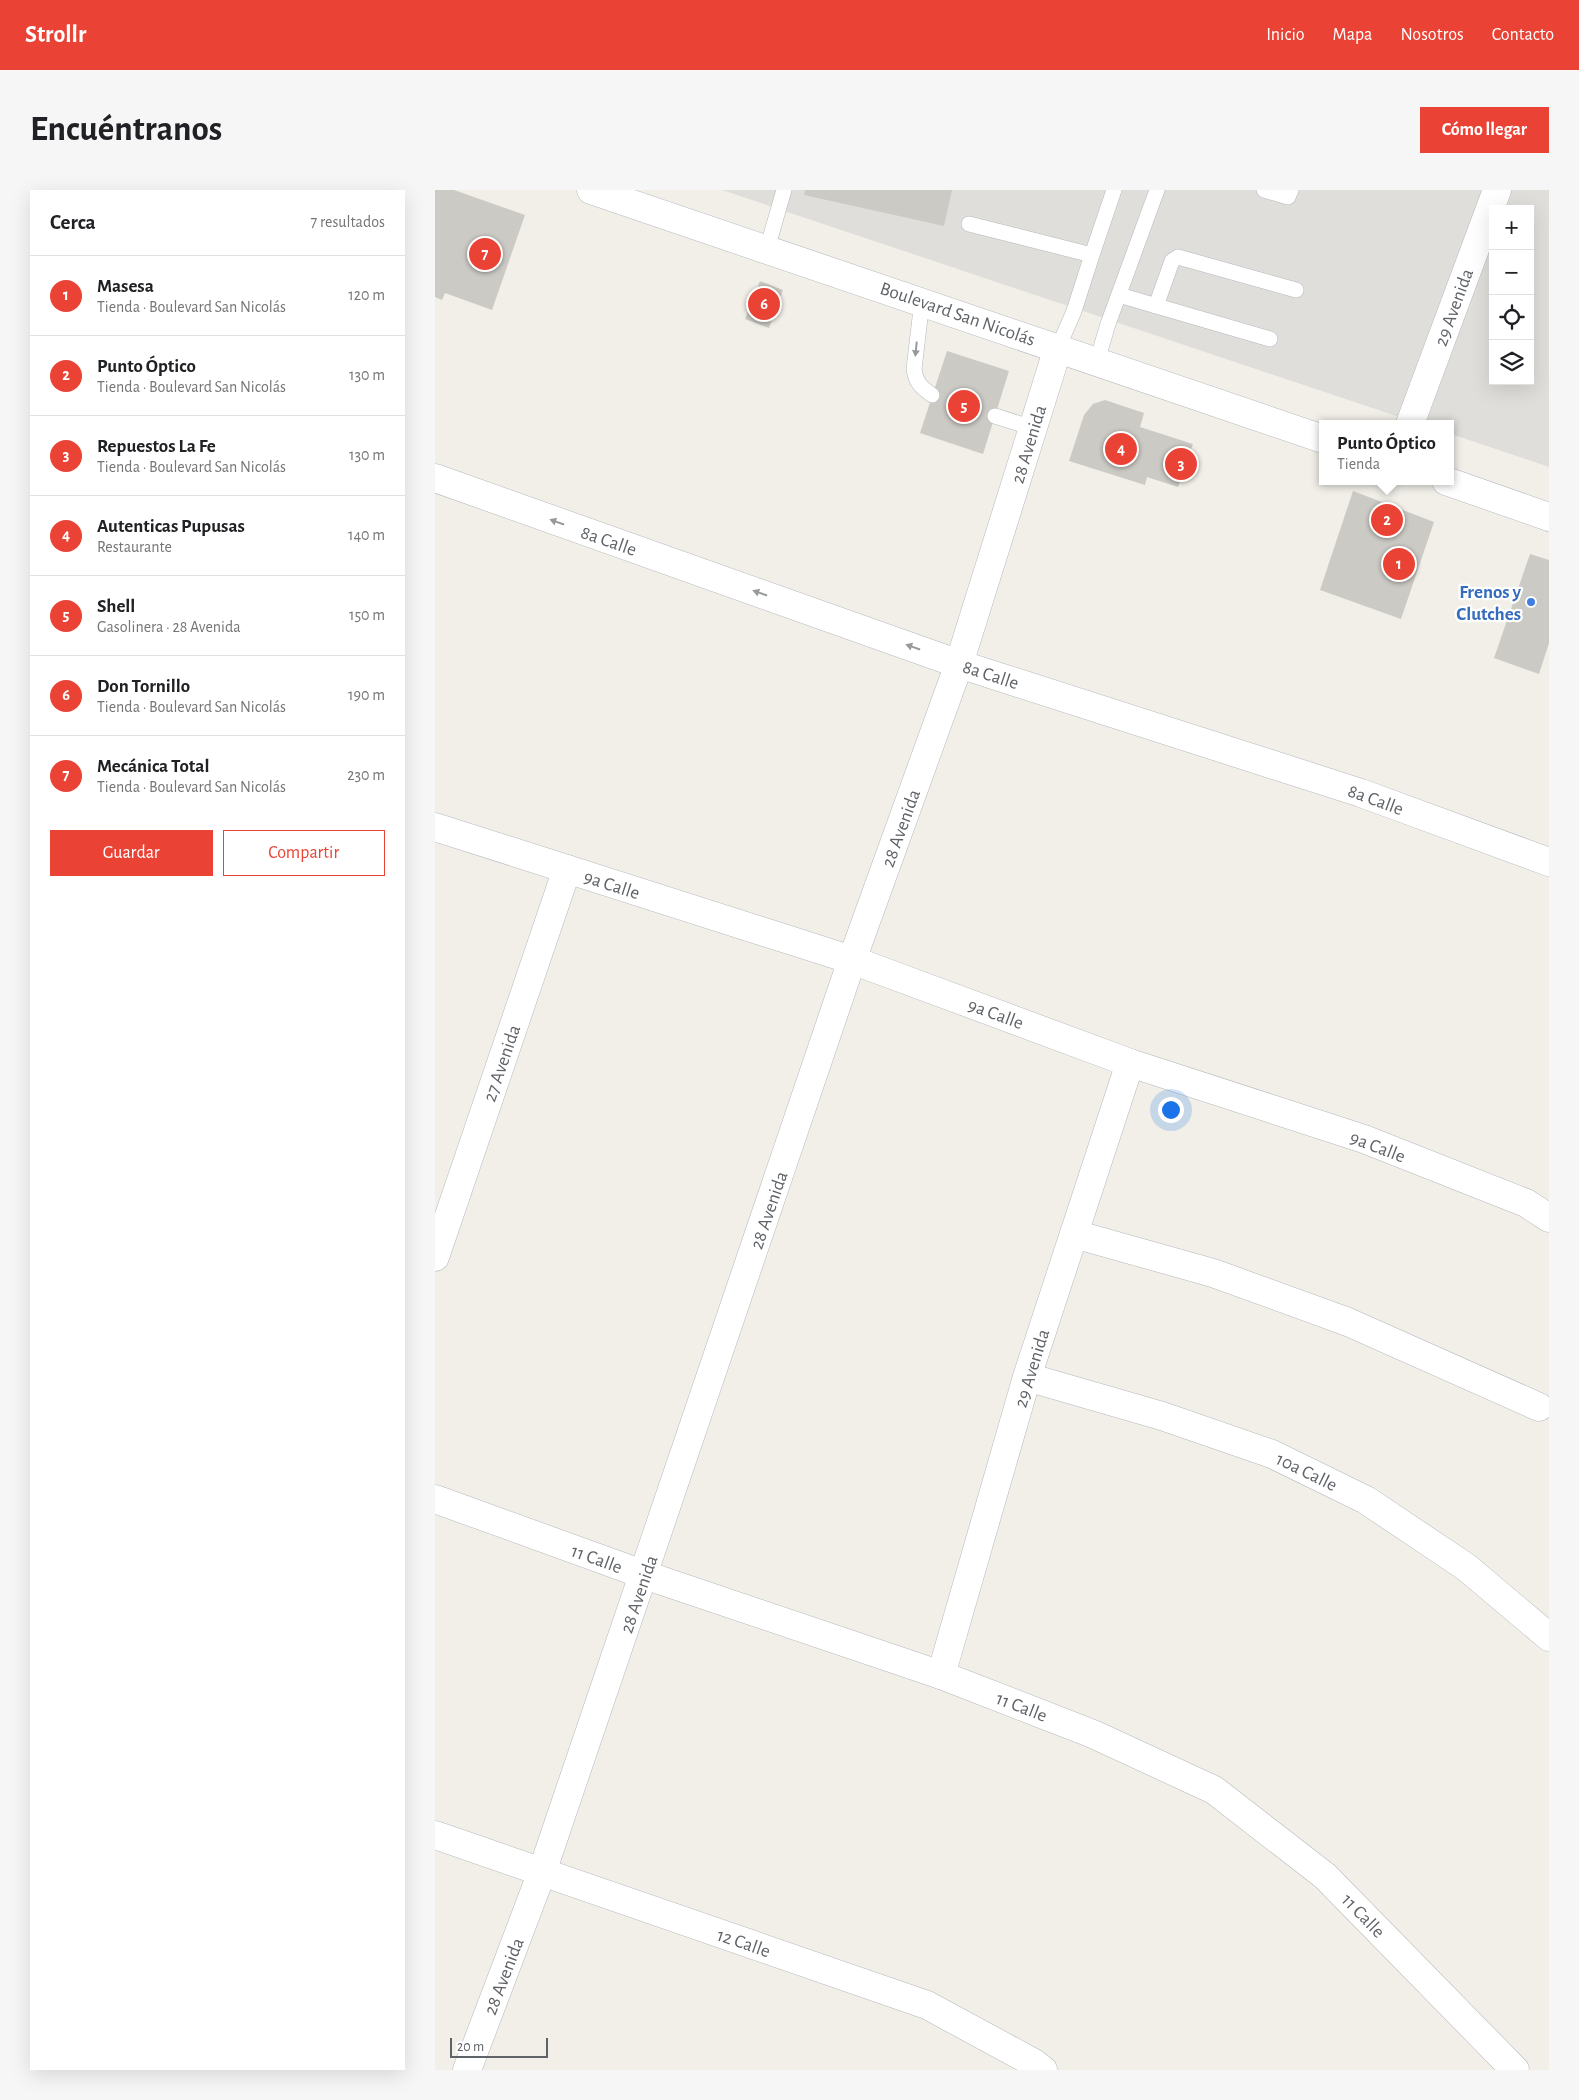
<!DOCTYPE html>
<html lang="es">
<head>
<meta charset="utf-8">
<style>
  :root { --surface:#fff; --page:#f6f6f6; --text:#202124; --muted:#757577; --line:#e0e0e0; --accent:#ea4335 }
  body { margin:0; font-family:"Alegreya Sans",sans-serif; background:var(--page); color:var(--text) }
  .controls { position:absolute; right:15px; top:15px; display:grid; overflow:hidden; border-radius:0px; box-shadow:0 5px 20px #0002 }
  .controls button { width:45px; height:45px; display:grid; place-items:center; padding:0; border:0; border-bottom:1px solid var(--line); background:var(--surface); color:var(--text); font:25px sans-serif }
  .scale { position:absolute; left:15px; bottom:12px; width:98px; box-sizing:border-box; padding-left:5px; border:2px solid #5f6368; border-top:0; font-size:14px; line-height:18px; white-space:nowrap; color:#5f6368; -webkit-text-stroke:4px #fff; paint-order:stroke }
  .you { position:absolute; left:735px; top:919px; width:18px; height:18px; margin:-12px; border:4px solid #fff; border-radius:50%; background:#1a73e8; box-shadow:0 0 0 8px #1a73e833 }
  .badge { display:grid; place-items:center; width:32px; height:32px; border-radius:50%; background:var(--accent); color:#fff; font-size:16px; font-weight:700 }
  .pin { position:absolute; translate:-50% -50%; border:2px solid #fff; box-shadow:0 1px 5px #0006 }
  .popup { position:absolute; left:884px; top:230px; width:135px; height:65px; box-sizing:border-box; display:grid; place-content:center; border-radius:0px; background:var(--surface); filter:drop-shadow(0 1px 4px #0005); font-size:16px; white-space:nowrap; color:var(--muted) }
  .popup b { font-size:19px; color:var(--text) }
  .popup::after { content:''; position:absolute; left:50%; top:100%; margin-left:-10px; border:10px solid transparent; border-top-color:var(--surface) }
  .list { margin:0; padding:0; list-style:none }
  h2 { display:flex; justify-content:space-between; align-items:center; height:65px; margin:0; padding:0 20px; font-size:21px }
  h2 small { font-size:16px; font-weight:400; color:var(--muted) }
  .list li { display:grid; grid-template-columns:32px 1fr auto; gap:15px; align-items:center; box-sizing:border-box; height:80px; padding:0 20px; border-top:1px solid var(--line) }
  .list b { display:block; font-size:19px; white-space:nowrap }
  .list p { margin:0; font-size:16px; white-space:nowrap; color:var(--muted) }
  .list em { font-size:16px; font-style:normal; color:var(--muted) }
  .actions { display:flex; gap:10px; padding:15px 20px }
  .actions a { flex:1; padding:11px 0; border:1px solid var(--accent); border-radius:0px; text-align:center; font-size:18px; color:var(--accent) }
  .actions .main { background:var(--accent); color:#fff }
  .icon { flex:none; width:28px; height:28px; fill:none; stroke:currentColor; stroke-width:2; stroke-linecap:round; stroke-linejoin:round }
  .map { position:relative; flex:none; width:1114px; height:1880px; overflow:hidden; border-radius:0px }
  header { display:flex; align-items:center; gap:30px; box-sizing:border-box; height:70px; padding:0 25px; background:var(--accent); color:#fff }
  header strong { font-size:24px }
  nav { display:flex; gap:28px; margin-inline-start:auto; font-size:18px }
  .intro { display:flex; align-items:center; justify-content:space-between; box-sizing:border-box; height:120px; padding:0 30px }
  h1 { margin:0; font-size:35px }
  .button { padding:12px 22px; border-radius:0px; background:var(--accent); color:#fff; font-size:18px; font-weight:700 }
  main { display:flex; gap:30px; padding:0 30px }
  aside { flex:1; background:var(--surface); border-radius:0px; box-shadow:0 5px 20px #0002 }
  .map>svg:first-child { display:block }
  .industrial { fill:#e0deda; fill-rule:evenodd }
  .building { fill:#cccac5 }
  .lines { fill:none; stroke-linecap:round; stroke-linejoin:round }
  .service-casing { stroke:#b5b8bc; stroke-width:16 }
  .minor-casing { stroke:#b5b8bc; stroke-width:29 }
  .secondary-casing { stroke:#b6babf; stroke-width:29 }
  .service { stroke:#fff; stroke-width:15 }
  .minor { stroke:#fff; stroke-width:28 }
  .secondary { stroke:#fff; stroke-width:28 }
  .oneway { fill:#979a9d }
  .shop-dot { fill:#3f7fe0; stroke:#fff; stroke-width:2 }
  .labels { text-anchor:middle; stroke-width:4.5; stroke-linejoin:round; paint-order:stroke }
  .street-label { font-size:19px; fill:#5f6368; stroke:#fff }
  .shop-label { font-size:19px; font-weight:bold; fill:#366cbe; stroke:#fff; text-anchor:end }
</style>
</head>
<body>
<header>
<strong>Strollr</strong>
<nav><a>Inicio</a><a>Mapa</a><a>Nosotros</a><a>Contacto</a></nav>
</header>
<div class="intro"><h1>Encuéntranos</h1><a class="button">Cómo llegar</a></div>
<main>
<aside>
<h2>Cerca<small>7 resultados</small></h2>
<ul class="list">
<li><span class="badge">1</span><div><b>Masesa</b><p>Tienda · Boulevard San Nicolás</p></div><em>120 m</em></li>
<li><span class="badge">2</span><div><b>Punto Óptico</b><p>Tienda · Boulevard San Nicolás</p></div><em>130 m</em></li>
<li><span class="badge">3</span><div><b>Repuestos La Fe</b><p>Tienda · Boulevard San Nicolás</p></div><em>130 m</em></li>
<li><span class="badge">4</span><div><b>Autenticas Pupusas</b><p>Restaurante</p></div><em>140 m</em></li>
<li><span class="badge">5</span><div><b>Shell</b><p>Gasolinera · 28 Avenida</p></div><em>150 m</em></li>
<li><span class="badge">6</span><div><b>Don Tornillo</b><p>Tienda · Boulevard San Nicolás</p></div><em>190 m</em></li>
<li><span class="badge">7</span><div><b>Mecánica Total</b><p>Tienda · Boulevard San Nicolás</p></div><em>230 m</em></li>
</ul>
<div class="actions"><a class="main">Guardar</a><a>Compartir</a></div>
</aside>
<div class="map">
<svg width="1114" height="1880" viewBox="0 0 1114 1880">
  <rect width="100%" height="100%" fill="#f1efe8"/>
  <path class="industrial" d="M287,0H1114V277L1016,244V234H985ZM1058,19H1095V191H1058Z"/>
  <g class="building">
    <polygon points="0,0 19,0 90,25 57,120 10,103 7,110 0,107"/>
    <polygon points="370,0 517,0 509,36 369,5"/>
    <polygon points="325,91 348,100 334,138 310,129"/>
    <polygon points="512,161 574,181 548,264 485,243"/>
    <polygon points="670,210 709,223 705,237 758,254 743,297 712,287 710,295 634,271 649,225 658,214"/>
    <polygon points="918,301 999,332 966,429 885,400"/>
    <polygon points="1095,364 1114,370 1114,453 1104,484 1059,468"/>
  </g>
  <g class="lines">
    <defs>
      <g id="service">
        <polyline points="829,0 853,7 856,0"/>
        <polyline points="534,34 657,65 639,121 623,158"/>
        <polyline points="332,59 349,0"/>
        <polyline points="657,65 679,0"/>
        <polyline points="684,105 835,149"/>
        <path d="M487,111L479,179C481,193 486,197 497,205"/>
        <polyline points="721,116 737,71 743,67 861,100"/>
        <polyline points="662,171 673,134 722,0"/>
        <polyline points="560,226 598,238"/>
      </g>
      <g id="minor">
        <polyline points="975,234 1062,0"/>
        <polyline points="0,288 524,474 926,603 1114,672"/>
        <polyline points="0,637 417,770 695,873 929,949 1091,1013 1114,1028"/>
        <polyline points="639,1044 778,1083 913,1132 1104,1217"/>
        <polyline points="0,1067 132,679"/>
        <polyline points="592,1187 727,1226 837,1264 931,1310 1031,1377 1114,1447"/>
        <polyline points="0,1309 210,1385 506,1485 658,1544 779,1600 890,1686 1080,1880"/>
        <polyline points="506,1485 592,1187 695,873"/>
        <polyline points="0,1645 492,1815 599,1873 608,1880"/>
        <polyline points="32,1880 107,1682 417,770 524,474 623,158"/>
      </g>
      <g id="secondary">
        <polyline points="156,0 888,249"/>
        <polyline points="1011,291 1114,327"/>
      </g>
    </defs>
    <use href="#service" class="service-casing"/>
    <use href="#minor" class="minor-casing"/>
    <use href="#secondary" class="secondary-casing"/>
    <use href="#service" class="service"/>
    <use href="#minor" class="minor"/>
    <use href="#secondary" class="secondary"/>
  </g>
  <defs><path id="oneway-solid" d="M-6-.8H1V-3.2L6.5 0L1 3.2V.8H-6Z" transform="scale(1.25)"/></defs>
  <g class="oneway">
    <use href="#oneway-solid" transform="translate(481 159) rotate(96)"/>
    <use href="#oneway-solid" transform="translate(122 332) rotate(-161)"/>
    <use href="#oneway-solid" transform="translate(325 403) rotate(-161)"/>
    <use href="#oneway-solid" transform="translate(478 457) rotate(-161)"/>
  </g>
  <circle class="shop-dot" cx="1096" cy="412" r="5"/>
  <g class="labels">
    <g class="street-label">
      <text transform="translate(1018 117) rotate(-70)" y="7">29 Avenida</text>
      <text transform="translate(523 123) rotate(19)" y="7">Boulevard San Nicolás</text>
      <text transform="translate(593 254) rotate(-73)" y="7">28 Avenida</text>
      <text transform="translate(174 350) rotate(19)" y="7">8a Calle</text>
      <text transform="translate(556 484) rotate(18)" y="7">8a Calle</text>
      <text transform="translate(941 609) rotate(20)" y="7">8a Calle</text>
      <text transform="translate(465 638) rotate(-70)" y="7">28 Avenida</text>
      <text transform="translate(177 694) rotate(18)" y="7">9a Calle</text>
      <text transform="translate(561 823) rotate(20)" y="7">9a Calle</text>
      <text transform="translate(66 873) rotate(-71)" y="7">27 Avenida</text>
      <text transform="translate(943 956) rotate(21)" y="7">9a Calle</text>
      <text transform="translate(333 1020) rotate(-71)" y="7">28 Avenida</text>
      <text transform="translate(596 1178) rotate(-73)" y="7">29 Avenida</text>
      <text transform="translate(872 1281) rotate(26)" y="7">10a Calle</text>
      <text transform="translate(162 1368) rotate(20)" y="7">11 Calle</text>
      <text transform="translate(203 1404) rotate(-71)" y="7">28 Avenida</text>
      <text transform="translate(587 1516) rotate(21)" y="7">11 Calle</text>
      <text transform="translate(929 1725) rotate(46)" y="7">11 Calle</text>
      <text transform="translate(309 1752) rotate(19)" y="7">12 Calle</text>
      <text transform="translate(68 1786) rotate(-69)" y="7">28 Avenida</text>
    </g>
    <g class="shop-label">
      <text x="1086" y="408">Frenos y<tspan x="1086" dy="22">Clutches</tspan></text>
    </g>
  </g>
</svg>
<div class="controls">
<button>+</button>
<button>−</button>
<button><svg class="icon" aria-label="locate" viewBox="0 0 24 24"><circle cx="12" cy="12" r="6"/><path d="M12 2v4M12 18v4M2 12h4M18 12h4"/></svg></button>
<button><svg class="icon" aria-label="layers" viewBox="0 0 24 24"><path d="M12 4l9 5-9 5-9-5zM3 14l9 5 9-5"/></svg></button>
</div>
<div class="scale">20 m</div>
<div class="you"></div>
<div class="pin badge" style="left:964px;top:374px">1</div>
<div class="pin badge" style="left:952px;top:330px">2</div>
<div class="popup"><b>Punto Óptico</b>Tienda</div>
<div class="pin badge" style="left:746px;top:274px">3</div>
<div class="pin badge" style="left:686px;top:259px">4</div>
<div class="pin badge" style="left:529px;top:216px">5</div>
<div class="pin badge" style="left:329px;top:114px">6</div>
<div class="pin badge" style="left:50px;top:64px">7</div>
</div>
</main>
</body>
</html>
